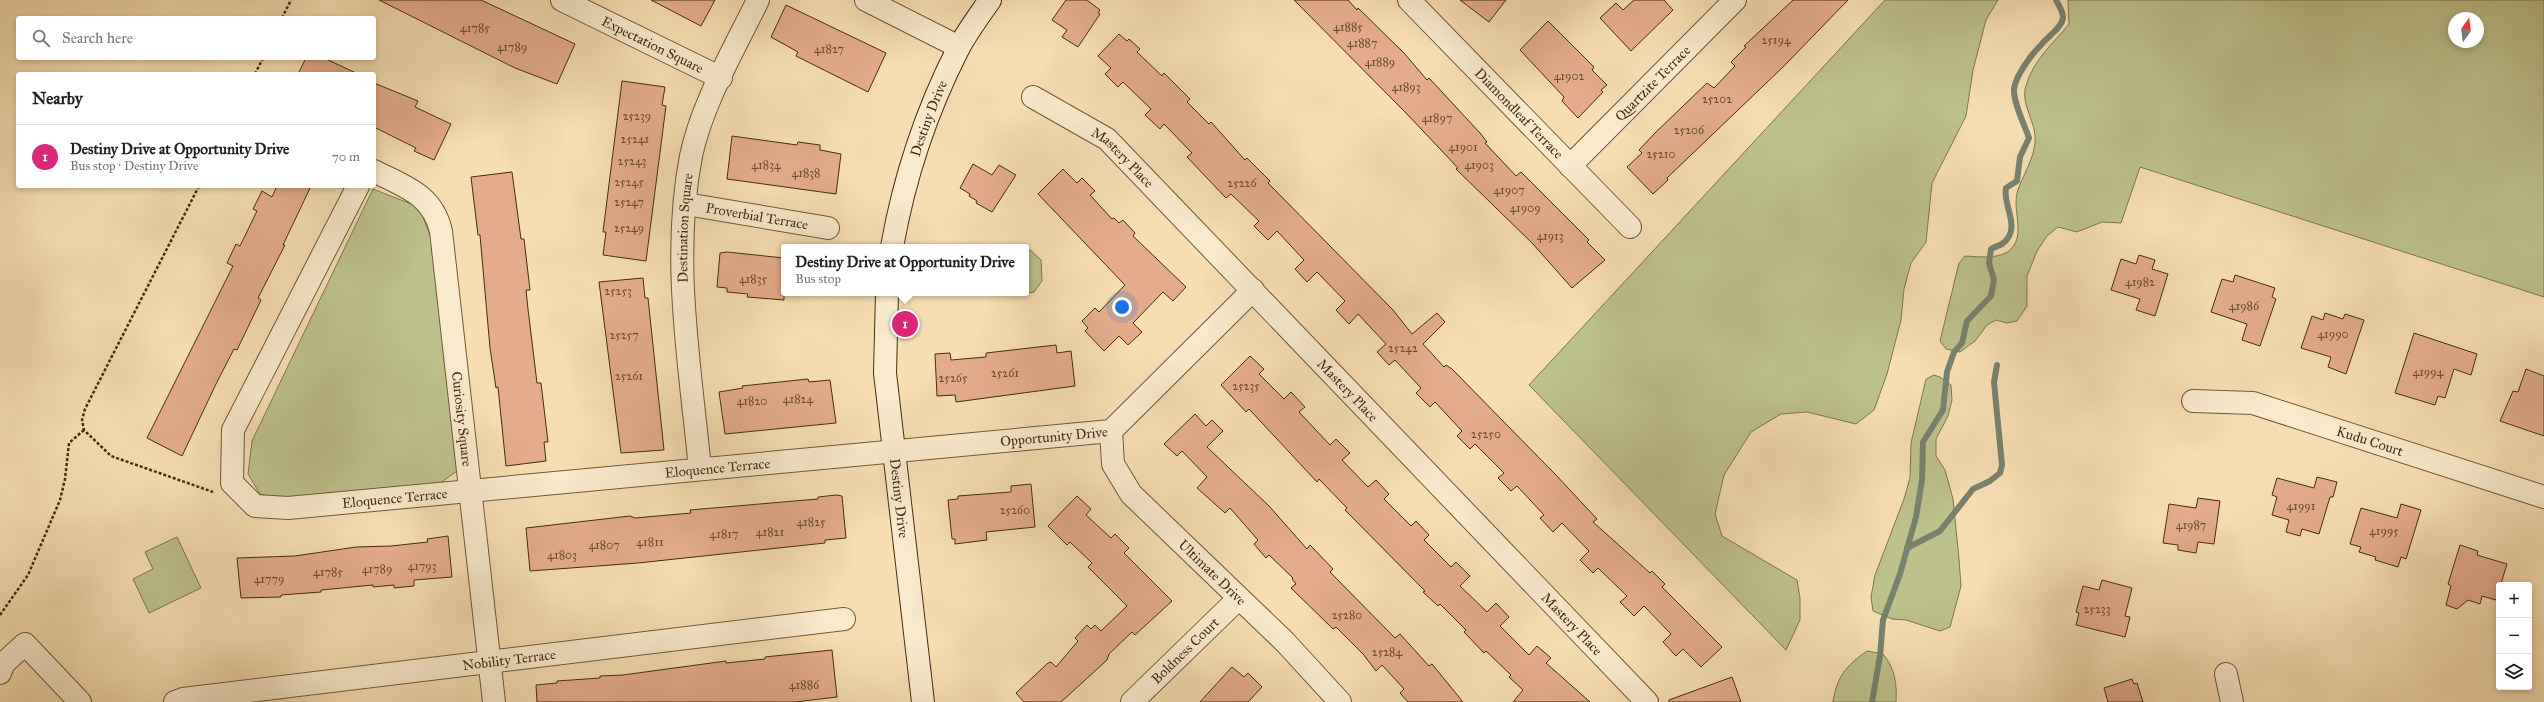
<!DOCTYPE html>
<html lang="en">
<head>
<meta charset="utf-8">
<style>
  :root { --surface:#fff; --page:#f2f2f2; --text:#202124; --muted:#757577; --line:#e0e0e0; --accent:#db2777 }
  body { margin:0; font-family:"IM FELL Great Primer",serif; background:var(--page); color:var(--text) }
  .controls { position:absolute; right:12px; bottom:12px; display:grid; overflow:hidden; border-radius:4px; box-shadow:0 2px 6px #0003 }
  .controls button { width:36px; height:36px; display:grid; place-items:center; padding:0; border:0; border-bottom:1px solid var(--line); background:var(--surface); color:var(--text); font:20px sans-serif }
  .compass { position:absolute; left:2448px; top:12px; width:36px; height:36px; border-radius:50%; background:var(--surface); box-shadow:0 2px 6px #0003; rotate:14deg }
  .you { position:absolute; left:1122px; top:307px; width:14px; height:14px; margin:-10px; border:3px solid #fff; border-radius:50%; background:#1a73e8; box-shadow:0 0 0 6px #1a73e833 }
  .badge { display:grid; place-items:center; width:26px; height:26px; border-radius:50%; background:var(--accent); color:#fff; font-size:13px; font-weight:700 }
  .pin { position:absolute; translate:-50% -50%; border:2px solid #fff; box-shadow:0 1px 4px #0006 }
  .popup { position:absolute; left:781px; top:244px; width:248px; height:52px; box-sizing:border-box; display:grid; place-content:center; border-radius:4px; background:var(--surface); filter:drop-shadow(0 1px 3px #0005); font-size:13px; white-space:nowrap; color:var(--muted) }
  .popup b { font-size:15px; color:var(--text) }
  .popup::after { content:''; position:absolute; left:50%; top:100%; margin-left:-8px; border:8px solid transparent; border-top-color:var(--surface) }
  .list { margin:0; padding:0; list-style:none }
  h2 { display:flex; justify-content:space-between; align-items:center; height:52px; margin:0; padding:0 16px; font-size:17px }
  h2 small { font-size:13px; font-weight:400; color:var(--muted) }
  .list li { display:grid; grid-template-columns:26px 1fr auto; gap:12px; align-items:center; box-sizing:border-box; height:64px; padding:0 16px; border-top:1px solid var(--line) }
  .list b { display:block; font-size:15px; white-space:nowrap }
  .list p { margin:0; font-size:13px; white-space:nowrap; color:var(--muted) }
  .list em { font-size:13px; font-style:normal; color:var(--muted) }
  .icon { flex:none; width:22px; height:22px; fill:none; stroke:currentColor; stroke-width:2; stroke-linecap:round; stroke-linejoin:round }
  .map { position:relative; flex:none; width:2544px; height:702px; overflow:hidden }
  .search { position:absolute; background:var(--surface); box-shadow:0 2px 6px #0003; left:16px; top:16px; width:360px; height:44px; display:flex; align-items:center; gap:10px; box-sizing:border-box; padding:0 14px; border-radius:4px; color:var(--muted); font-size:15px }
  .panel { position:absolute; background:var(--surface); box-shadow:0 2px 6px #0003; left:16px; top:72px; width:360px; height:116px; border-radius:4px }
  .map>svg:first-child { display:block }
  .green { fill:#bdc18c; stroke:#80764f; fill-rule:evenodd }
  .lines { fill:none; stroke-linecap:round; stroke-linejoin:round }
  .stream { stroke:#79826f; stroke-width:6 }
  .building { fill:#e4ac8c; stroke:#442c12 }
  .street-casing { stroke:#70583a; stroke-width:24 }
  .secondary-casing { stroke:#442c12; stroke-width:24 }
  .path { stroke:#442c12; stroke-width:2.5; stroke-dasharray:3 2; stroke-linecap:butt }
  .street { stroke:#f9eacd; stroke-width:22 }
  .secondary { stroke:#f9eacd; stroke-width:22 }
  .labels { text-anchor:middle; stroke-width:3; stroke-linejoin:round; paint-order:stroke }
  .number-label { font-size:12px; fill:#6c4c30 }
  .street-label { font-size:14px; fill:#442c12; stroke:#f9eacd }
</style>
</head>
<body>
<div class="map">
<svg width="2544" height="702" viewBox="0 0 2544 702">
  <rect width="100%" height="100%" fill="#f6deb2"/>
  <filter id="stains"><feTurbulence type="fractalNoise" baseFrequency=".005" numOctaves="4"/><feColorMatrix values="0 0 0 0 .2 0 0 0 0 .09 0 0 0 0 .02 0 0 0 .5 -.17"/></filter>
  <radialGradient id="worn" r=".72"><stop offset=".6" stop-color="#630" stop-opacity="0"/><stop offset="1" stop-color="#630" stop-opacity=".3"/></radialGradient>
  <g class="green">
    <polygon points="1885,0 1998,0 1986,20 1973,70 1966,116 1932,183 1926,242 1911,263 1904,289 1901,320 1887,374 1874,410 1856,424 1807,412 1781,414 1751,432 1724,475 1715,514 1722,536 1797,580 1800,598 1800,620 1786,650 1529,385"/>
    <path d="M2068,0H2544V297L2140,167L2121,223L2102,222L2077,232L2058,227L2047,236L2037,251L2027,276V306L2017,321L2007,323L1996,320L1987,325L1975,341L1960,352L1946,349L1940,341L1959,263L1965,256C1984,257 2015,262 2018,233C2019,220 2014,206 2017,193C2022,176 2034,160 2035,142C2037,123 2020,104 2026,86C2033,60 2053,44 2069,24ZM2454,18H2478V42H2454Z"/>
    <polygon points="373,189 419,207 432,240 457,471 432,489 281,499 260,494 248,474 252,441"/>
    <polygon points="1030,250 1041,260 1042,281 1034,292 1026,293 1026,251"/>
    <polygon points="1934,375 1940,377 1951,385 1952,400 1948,416 1936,439 1936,456 1945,470 1953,499 1959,559 1961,586 1950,627 1940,631 1906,620 1892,619 1873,611 1871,597 1875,575 1904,499 1910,478 1911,443 1926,379"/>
    <polygon points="177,537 201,588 149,613 133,579 153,569 145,552"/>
    <path d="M1867,651L1883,654C1895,668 1897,684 1896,702H1833C1837,676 1846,666 1867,651Z"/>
  </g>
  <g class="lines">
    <g class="stream">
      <polyline points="1907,548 1940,531 1973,489 1990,481 2000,473 2002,465 1994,382 1997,365"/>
      <path d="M1872,702L1880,656L1883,620L1900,574L1916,517L1922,480L1923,442L1943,410L1947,372L1954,352L1962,343L1967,321L1991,296L1994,280L1989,263L1991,249C1994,247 1998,246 2002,244C2023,229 2002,205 2006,188L2017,181L2020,157L2029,138C2025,126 2013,102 2014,89C2016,75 2031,55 2041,45C2047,37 2063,27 2063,17C2063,10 2058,5 2056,0"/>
    </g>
  </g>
  <g class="building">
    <polygon points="379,0 481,0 575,44 557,84 515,68"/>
    <polygon points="651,0 715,0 701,26"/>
    <polygon points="1066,0 1087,0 1100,10 1098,13 1100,14 1078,47 1062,37 1067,30 1052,20"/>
    <polygon points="1294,0 1348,0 1357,10 1358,8 1404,53 1427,80 1429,78 1480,133 1487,142 1485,143 1516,176 1521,172 1589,240 1587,242 1605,260 1572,288 1533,244 1456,169 1458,168 1406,113"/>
    <polygon points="1460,0 1506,0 1489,22"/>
    <polygon points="1634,0 1664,0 1673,10 1631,51 1600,18 1616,3 1623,10"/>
    <polygon points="1793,0 1848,0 1784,66 1667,178 1668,180 1653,194 1627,167 1642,153 1639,150 1655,133 1707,83 1714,88 1735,66 1731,62 1746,47 1744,46"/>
    <polygon points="786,5 886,53 868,92 796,56 798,52 771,37"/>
    <polygon points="1548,21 1594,67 1592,70 1607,85 1601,90 1603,92 1578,118 1562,101 1564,97 1520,50"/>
    <polygon points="1119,34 1127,41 1129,39 1140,49 1137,52 1162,76 1164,73 1190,99 1187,102 1209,124 1211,122 1245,160 1247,158 1270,181 1268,183 1393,310 1412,334 1437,313 1445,322 1423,344 1444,367 1446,365 1452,369 1555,474 1597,519 1593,522 1650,573 1652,571 1665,584 1662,587 1722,647 1701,667 1683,649 1676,656 1663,642 1671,634 1644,606 1634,616 1620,602 1627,596 1598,568 1593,573 1580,560 1589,551 1562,523 1553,532 1540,518 1544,515 1517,486 1511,491 1498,478 1504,473 1475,444 1470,449 1457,436 1462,431 1435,402 1430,407 1416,393 1421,388 1395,360 1389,365 1377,352 1386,344 1358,314 1349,324 1336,310 1345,301 1317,272 1307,282 1295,269 1304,260 1277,231 1268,240 1254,226 1259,221 1231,194 1226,198 1187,157 1192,153 1164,124 1160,129 1145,115 1151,109 1123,82 1118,87 1105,74 1111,68 1098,56"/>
    <polygon points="306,58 324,58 358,74 298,74"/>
    <polygon points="622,81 665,87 662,105 666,106 646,261 603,255 606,232 603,232"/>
    <polygon points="374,83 418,101 415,107 451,124 434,160 414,151 416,148 374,127"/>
    <polygon points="732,136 797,145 798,142 820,145 820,150 841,154 836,194 727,179"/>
    <polygon points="973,164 992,175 999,165 1016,175 992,212 976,203 977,201 969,196 970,194 960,188"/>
    <polygon points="1063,169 1077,183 1082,178 1095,191 1090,195 1112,219 1114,218 1119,223 1123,220 1135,233 1133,236 1186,287 1173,301 1163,292 1133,323 1142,332 1128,345 1119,336 1104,351 1085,331 1088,328 1082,321 1095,308 1099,312 1125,285 1038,194"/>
    <polygon points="512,172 521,239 524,239 530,290 526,290 528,309 537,383 541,383 548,442 544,442 546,461 506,466 498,387 496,388 490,348 480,235 478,235 471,177"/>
    <polygon points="277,186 311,186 283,245 285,245 258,298 261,300 237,350 234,349 216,384 182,456 147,438 233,266 227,263 236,244 240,246 257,211 253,209 262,191 272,197"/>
    <polygon points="727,252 784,258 784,300 747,297 748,294 727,292 727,288 717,287 720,253"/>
    <polygon points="2139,255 2155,260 2152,269 2168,274 2155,316 2136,310 2140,299 2111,290 2121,259 2136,264"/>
    <polygon points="2235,275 2275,288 2272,297 2276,299 2260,346 2242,340 2247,324 2211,312 2222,279 2233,282"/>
    <polygon points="643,278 645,298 648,298 664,450 621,453 599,282"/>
    <polygon points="2325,313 2343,319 2345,314 2364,320 2346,374 2328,367 2331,357 2301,348 2312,316 2323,320"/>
    <polygon points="2414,333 2477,354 2471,375 2454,369 2445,398 2438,396 2435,405 2395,393"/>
    <polygon points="1056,345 1057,353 1071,351 1075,386 956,402 955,395 937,396 935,354 950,353 951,360 986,357 986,353"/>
    <polygon points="1250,356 1264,369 1259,374 1284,399 1291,392 1305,407 1299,412 1330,445 1336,439 1350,453 1342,460 1368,487 1376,480 1389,494 1384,499 1411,526 1416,521 1429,535 1424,540 1451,567 1456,562 1470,576 1460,586 1487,612 1496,603 1509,617 1500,626 1529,655 1537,646 1551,658 1546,663 1590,702 1513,702 1523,690 1509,677 1511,675 1486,651 1484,653 1464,632 1466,630 1440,604 1438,606 1423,592 1425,591 1345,510 1347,508 1319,479 1317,482 1249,409 1246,412 1221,385"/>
    <polygon points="2526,369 2544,376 2544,436 2500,421 2513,391 2518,392"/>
    <polygon points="808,379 809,382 830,380 836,423 725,434 719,392 743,388 742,386"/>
    <polygon points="1195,414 1206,426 1212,420 1223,431 1207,447 1269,506 1307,549 1310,545 1333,569 1330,572 1395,638 1400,634 1429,666 1432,664 1463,702 1408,702 1400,693 1404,689 1382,665 1376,671 1363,654 1336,627 1333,629 1291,588 1296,584 1292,579 1293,578 1269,555 1266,558 1254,544 1258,540 1230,508 1225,513 1197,488 1207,477 1182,451 1177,456 1164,444"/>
    <polygon points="2317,477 2337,482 2333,497 2330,497 2319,534 2302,529 2300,536 2286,532 2289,520 2272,515 2277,497 2272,495 2277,478 2314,488"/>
    <polygon points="1031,484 1035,527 986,532 987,540 955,544 955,539 952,539 948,500 958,499 958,496 1011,492 1011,486"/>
    <polygon points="836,495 842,496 846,538 825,540 825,543 638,563 530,571 526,528 630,516 635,518 691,513 690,510 818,499 818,497"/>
    <polygon points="1077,496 1091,509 1086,515 1111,538 1115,534 1129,548 1124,553 1172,601 1135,635 1132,632 1109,654 1107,660 1061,702 1024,702 1016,693 1048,663 1051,662 1056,667 1078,641 1075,638 1087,625 1091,629 1095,625 1101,631 1127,606 1088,567 1092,563 1070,542 1067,545 1048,526"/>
    <polygon points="2198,498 2220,501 2214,544 2198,542 2196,553 2178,550 2178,545 2163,543 2169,504 2196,508"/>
    <polygon points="2401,504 2421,510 2406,559 2401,557 2398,567 2375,560 2376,557 2359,552 2361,547 2350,544 2361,508 2397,518"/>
    <polygon points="448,536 452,577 414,580 414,586 394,588 394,585 373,587 373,585 321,590 321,592 281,595 281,597 241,598 237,558 295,556 356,547 391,546 428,542 427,539"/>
    <polygon points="2460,545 2478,551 2477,555 2507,564 2496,600 2482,596 2480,604 2468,600 2457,609 2446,605 2451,586 2448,584"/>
    <polygon points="2102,580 2132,588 2125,616 2130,617 2125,637 2076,625 2079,613 2076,612 2083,586 2099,590"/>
    <polygon points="832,650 837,697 795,702 537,702 536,685 557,683 557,681 600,678 600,676 623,675 726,661 726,663 765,659 765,657"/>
    <polygon points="1232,667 1244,677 1248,673 1262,687 1248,702 1200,702"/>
    <polygon points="1732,677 1741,702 1669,702 1669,700"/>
    <polygon points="2132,679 2134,684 2137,683 2143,702 2108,702 2104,688"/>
  </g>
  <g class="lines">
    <defs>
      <g id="street">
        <path id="s1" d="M562,0L721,78"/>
        <polyline points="866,0 959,47"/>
        <path id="s2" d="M1409,0L1630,227"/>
        <path id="s3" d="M1033,97L1107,139L1647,702"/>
        <path id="s4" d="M1570,166L1735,0"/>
        <path id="s5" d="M374,171C405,187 432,194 441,231L494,702"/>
        <path id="s6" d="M358,186L233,430L232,483L255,506L288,508L1111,431L1253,290"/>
        <path id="s7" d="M686,204L828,228"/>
        <path id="s8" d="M2193,401L2253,403L2544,497"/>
        <path id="s9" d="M1111,431L1113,464L1131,494L1285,642L1340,702"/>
        <path id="s10" d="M700,469C690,365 671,259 691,156C702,103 735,48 758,0"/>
        <polyline points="0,673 4,663 25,644 80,702"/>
        <polyline points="2226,674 2232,702"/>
        <path id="s11" d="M175,702L183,699L844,619"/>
        <path id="s12" d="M1132,702L1238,599"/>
      </g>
      <g id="secondary">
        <path id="s13" d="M892,247C904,179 927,110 958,49C967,32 979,16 990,0"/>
        <path id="s14" d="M887,293L885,373L923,702"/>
      </g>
    </defs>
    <use href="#street" class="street-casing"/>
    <use href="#secondary" class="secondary-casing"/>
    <g class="path">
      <polyline points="282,18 291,0"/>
      <polyline points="255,74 263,58"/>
      <polyline points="199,186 85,409 82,420 84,430 111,456 213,492"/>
      <polyline points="0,615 28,575 60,500 65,479 69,443 84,430"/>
    </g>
    <use href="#street" class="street"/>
    <use href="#secondary" class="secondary"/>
  </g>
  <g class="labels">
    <g class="number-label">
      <text x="1348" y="31">41885</text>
      <text x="475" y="32">41785</text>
      <text x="1776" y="44">25194</text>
      <text x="1362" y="47">41887</text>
      <text x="512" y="51">41789</text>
      <text x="829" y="53">41827</text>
      <text x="1380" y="66">41889</text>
      <text x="1569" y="80">41902</text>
      <text x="1406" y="91">41893</text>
      <text x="1717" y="103">25202</text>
      <text x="637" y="120">25239</text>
      <text x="1437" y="122">41897</text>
      <text x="1689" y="134">25206</text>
      <text x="635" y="143">25241</text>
      <text x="1463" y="151">41901</text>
      <text x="1661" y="158">25210</text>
      <text x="632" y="165">25243</text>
      <text x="766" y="169">41834</text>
      <text x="1479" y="169">41903</text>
      <text x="806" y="177">41838</text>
      <text x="629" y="186">25245</text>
      <text x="1242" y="187">25226</text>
      <text x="1509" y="194">41907</text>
      <text x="629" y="206">25247</text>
      <text x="1525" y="212">41909</text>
      <text x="629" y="232">25249</text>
      <text x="1550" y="240">41913</text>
      <text x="753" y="283">41835</text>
      <text x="2140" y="286">41982</text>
      <text x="618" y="295">25253</text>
      <text x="2244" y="310">41986</text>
      <text x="2333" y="338">41990</text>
      <text x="624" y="339">25257</text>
      <text x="1403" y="352">25242</text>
      <text x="2428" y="376">41994</text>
      <text x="1005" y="377">25261</text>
      <text x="629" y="380">25261</text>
      <text x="953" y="382">25265</text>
      <text x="1246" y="390">25235</text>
      <text x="798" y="403">41824</text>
      <text x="752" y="405">41820</text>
      <text x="1486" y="438">25250</text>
      <text x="2301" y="510">41991</text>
      <text x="1015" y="514">25260</text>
      <text x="811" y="526">41825</text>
      <text x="2191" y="529">41987</text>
      <text x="2384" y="535">41995</text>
      <text x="770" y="536">41821</text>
      <text x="724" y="538">41817</text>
      <text x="650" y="546">41811</text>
      <text x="604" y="549">41807</text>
      <text x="562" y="559">41803</text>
      <text x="422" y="570">41793</text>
      <text x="377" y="573">41789</text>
      <text x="328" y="576">41785</text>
      <text x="269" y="583">41779</text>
      <text x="2097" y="613">25233</text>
      <text x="1347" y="619">25280</text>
      <text x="1387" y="656">25284</text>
      <text x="804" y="689">41886</text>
    </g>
    <g class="street-label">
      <text dy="5" stroke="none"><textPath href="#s1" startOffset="101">Expectation Square</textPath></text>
      <text dy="5" stroke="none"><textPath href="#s4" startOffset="117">Quartzite Terrace</textPath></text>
      <text dy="5" stroke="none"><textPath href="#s2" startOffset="158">Diamondleaf Terrace</textPath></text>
      <text dy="5" stroke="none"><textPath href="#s13" startOffset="134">Destiny Drive</textPath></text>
      <text dy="5" stroke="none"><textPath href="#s3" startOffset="109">Mastery Place</textPath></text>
      <text dy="5" stroke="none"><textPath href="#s7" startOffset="72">Proverbial Terrace</textPath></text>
      <text dy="5" stroke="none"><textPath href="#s10" startOffset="242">Destination Square</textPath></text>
      <text dy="5" stroke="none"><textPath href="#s3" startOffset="433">Mastery Place</textPath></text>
      <text dy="5" stroke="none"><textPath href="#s5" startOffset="283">Curiosity Square</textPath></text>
      <text dy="5" stroke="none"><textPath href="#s6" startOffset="1162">Opportunity Drive</textPath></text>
      <text dy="5" stroke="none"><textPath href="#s8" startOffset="183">Kudu Court</textPath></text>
      <text dy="5" stroke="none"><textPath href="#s6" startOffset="824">Eloquence Terrace</textPath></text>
      <text dy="5" stroke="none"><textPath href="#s6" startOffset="500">Eloquence Terrace</textPath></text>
      <text dy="5" stroke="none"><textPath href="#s14" startOffset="206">Destiny Drive</textPath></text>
      <text dy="5" stroke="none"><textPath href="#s9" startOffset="181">Ultimate Drive</textPath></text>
      <text dy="5" stroke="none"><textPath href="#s3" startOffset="757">Mastery Place</textPath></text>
      <text dy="5" stroke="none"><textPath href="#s12" startOffset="74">Boldness Court</textPath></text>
      <text dy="5" stroke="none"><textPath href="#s11" startOffset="337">Nobility Terrace</textPath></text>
    </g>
  </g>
  <rect width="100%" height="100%" filter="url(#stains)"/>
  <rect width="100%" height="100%" fill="url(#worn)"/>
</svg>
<div class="controls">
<button>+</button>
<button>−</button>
<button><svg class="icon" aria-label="layers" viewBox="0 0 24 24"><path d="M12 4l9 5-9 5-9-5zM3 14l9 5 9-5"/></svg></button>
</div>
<svg class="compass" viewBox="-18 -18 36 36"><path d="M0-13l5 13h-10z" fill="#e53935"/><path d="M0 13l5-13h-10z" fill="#757577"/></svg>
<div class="you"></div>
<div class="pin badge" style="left:905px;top:324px">1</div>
<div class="popup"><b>Destiny Drive at Opportunity Drive</b>Bus stop</div>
<div class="search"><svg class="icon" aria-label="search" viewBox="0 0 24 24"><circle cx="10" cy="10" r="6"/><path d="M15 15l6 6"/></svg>Search here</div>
<section class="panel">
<h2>Nearby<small></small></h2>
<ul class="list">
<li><span class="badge">1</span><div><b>Destiny Drive at Opportunity Drive</b><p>Bus stop · Destiny Drive</p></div><em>70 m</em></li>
</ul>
</section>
</div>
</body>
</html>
